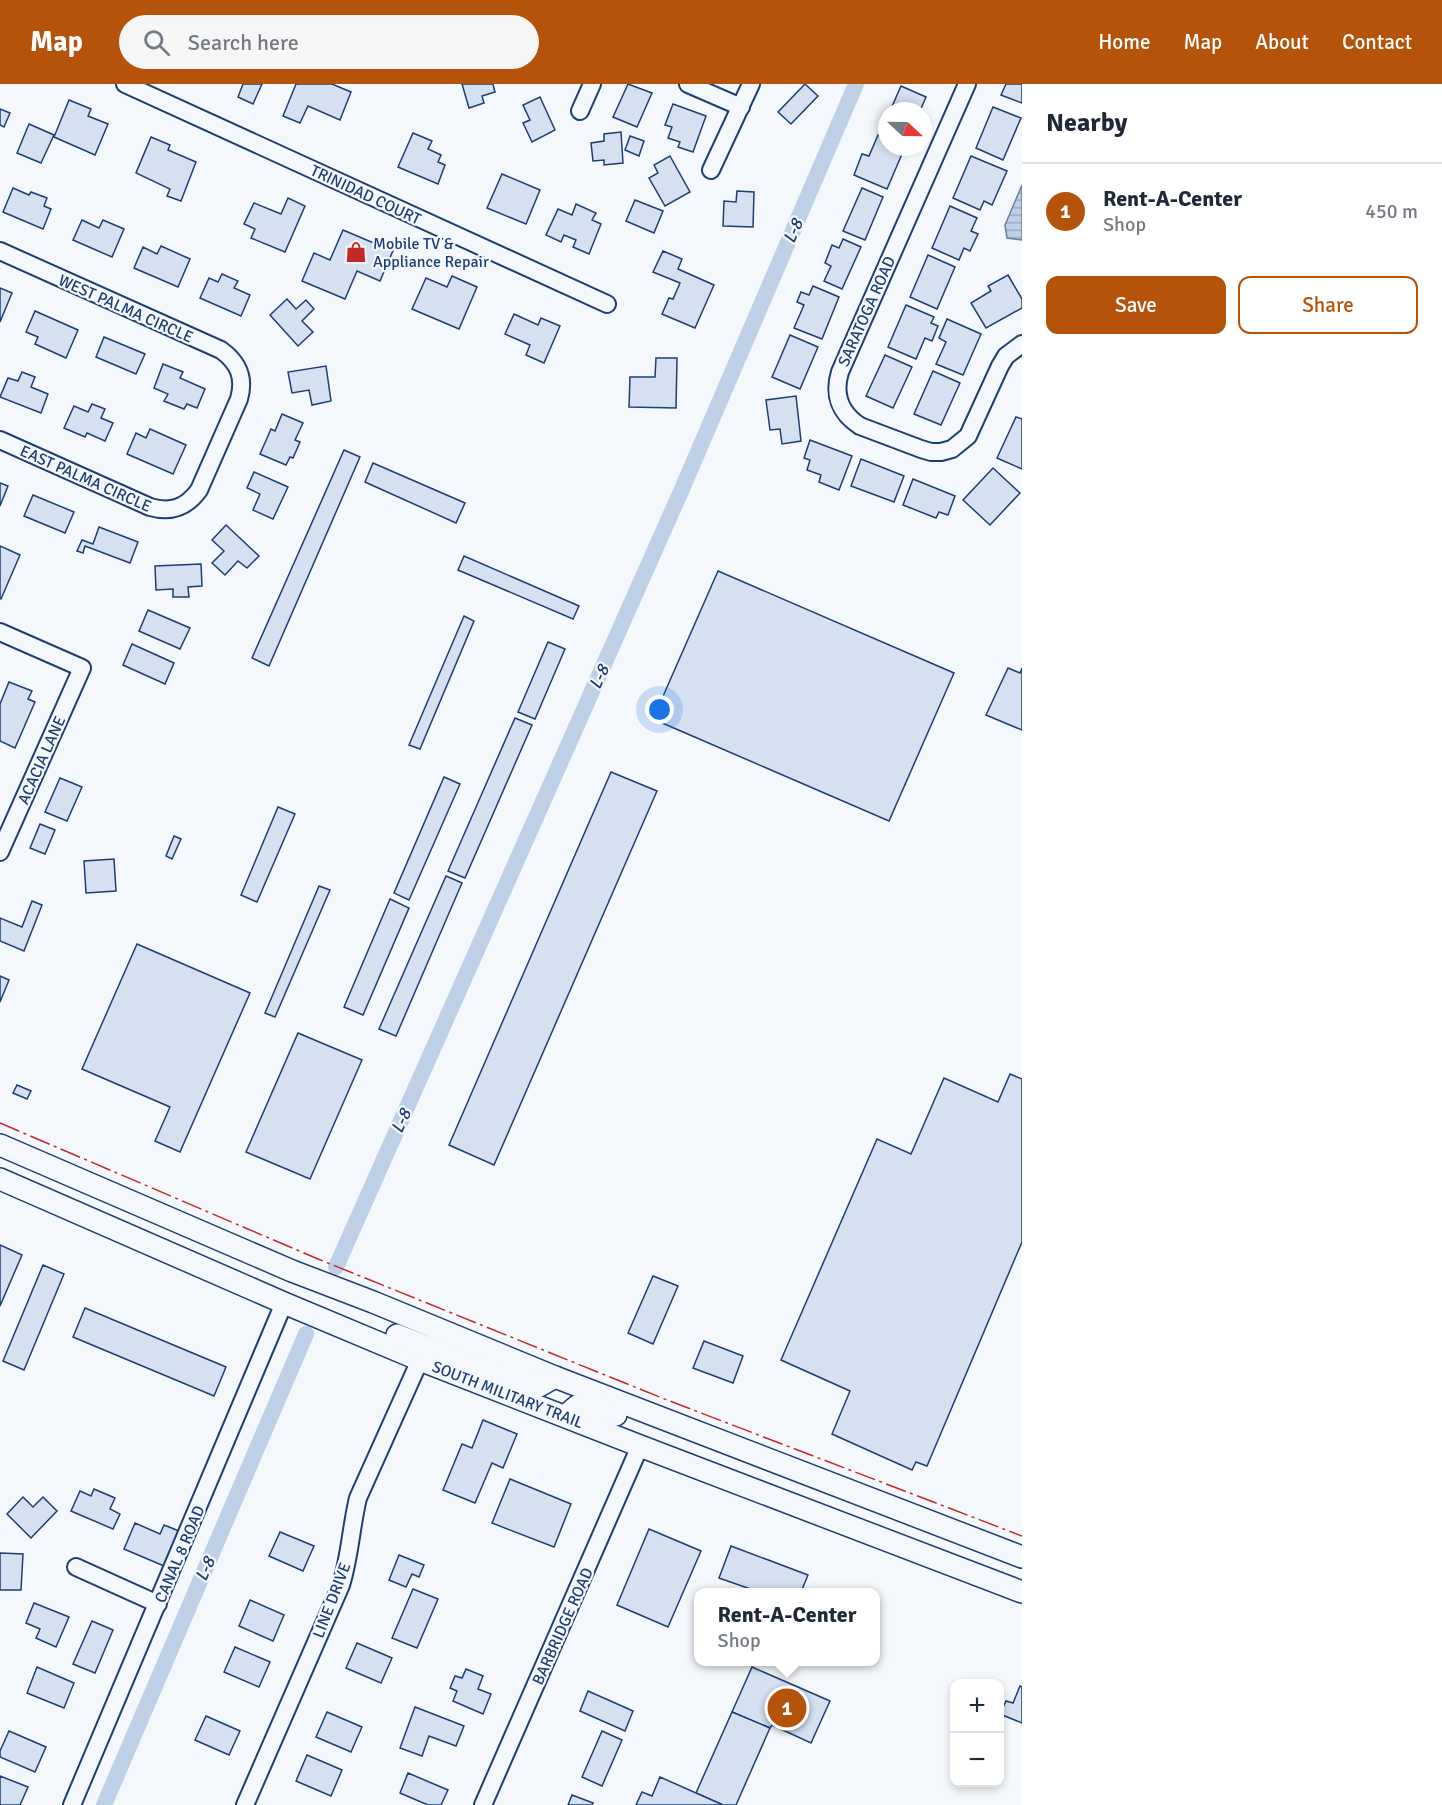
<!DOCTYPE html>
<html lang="en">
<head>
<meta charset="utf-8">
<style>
  :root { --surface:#fff; --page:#f6f6f7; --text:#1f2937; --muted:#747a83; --line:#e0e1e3; --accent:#b45309 }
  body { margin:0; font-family:Signika,sans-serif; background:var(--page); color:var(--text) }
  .controls { position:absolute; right:18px; bottom:18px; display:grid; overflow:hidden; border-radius:12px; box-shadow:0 3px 9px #0003 }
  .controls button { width:54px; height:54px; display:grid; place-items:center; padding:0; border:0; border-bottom:2px solid var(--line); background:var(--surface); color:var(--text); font:30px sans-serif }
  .compass { position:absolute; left:878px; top:18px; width:54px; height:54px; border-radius:50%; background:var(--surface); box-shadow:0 3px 9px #0003; rotate:112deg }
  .you { position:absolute; left:660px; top:626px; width:21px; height:21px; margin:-15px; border:4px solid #fff; border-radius:50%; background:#1a73e8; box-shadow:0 0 0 9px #1a73e833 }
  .badge { display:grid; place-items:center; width:39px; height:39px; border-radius:50%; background:var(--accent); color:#fff; font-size:20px; font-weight:700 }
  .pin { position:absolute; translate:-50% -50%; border:3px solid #fff; box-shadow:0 2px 6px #0006 }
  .popup { position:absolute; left:694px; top:1504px; width:186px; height:78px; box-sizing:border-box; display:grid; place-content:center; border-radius:12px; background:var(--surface); filter:drop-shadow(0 2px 4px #0005); font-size:20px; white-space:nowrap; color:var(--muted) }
  .popup b { font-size:22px; color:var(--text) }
  .popup::after { content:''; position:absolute; left:50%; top:100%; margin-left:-12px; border:12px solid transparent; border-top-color:var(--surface) }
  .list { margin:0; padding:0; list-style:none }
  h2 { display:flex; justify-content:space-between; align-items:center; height:78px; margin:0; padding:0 24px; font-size:26px }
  h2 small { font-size:20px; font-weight:400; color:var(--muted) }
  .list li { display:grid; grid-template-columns:39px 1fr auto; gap:18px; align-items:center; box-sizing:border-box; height:96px; padding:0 24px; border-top:2px solid var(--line) }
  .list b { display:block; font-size:22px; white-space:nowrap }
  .list p { margin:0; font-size:20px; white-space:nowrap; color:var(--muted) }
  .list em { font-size:20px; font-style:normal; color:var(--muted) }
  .actions { display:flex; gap:12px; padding:18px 24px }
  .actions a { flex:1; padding:14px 0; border:2px solid var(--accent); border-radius:12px; text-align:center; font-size:21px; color:var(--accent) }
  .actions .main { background:var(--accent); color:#fff }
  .icon { flex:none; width:33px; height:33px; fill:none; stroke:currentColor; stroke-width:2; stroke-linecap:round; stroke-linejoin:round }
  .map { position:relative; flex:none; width:1022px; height:1721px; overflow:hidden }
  header { display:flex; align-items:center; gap:36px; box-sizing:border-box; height:84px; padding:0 30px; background:var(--accent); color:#fff }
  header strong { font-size:28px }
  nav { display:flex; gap:33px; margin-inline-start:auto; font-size:21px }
  .search { width:420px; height:54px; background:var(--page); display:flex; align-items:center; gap:15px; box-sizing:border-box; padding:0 21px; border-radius:33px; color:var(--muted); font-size:22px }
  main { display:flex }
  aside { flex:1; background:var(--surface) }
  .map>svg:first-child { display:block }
  .water { fill:url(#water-rules); stroke:#687fa3; stroke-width:1.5 }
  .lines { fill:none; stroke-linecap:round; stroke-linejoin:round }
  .canal { stroke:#bed0e5; stroke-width:16 }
  .building { fill:#d5e0f0; stroke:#1d3f73; stroke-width:1.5 }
  .minor-casing { stroke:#1d3f73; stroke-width:20 }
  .major-casing { stroke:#1d3f73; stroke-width:24 }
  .minor { stroke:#f4f7fb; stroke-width:16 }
  .major { stroke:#f4f7fb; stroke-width:21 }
  .power { stroke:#c62828; stroke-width:1.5; stroke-dasharray:21 4.5 3 4.5; stroke-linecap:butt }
  .labels { text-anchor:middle; stroke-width:4.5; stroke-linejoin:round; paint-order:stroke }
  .street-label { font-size:16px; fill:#1d3f73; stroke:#f4f7fb }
  .poi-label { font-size:16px; fill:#1d3f73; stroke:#f4f7fb; text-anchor:start }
  .water-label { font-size:18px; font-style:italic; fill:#1d3f73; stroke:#f4f7fb }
</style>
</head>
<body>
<header>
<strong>Map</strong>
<div class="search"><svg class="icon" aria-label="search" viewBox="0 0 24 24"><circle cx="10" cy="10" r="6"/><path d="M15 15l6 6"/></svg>Search here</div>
<nav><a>Home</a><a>Map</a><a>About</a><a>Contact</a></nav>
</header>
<main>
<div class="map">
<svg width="1022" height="1721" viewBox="0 0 1022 1721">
  <defs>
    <pattern id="water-rules" width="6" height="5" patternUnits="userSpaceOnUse" patternTransform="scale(1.5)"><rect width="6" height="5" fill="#bed0e5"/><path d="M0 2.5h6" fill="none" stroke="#9aaabe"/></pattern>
  </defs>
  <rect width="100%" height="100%" fill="#f4f7fb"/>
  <polygon class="water" points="1022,101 1022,156 1007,154 1005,141"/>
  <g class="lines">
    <g class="canal">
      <polyline points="336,1183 682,405 856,0"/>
      <polyline points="104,1721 306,1250"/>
    </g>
  </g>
  <g class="building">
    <polygon points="243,0 262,0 253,20 238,13"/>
    <polygon points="296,0 332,0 351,8 340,36 308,22 300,39 283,32"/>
    <polygon points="462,0 493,0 495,8 482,12 484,19 469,24"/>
    <polygon points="628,0 652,9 637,43 613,33"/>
    <polygon points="805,0 818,12 791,40 778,28"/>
    <polygon points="1006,0 1022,0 1022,19 1001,11"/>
    <polygon points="901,2 926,13 920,27 890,27"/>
    <polygon points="540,13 555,46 532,58 523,39 530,36 523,21"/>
    <polygon points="69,16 91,25 88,32 108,40 95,71 54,53"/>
    <polygon points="673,20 706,32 693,68 678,63 680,58 668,54 672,43 665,41"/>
    <polygon points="993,23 1021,34 1003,76 976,64"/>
    <polygon points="0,25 10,29 4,43 0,41"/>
    <polygon points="29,40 54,51 41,79 17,69"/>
    <polygon points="621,48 623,79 604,81 604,76 593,77 591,59 604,57 604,50"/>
    <polygon points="413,49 432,57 428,65 441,71 438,78 445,81 438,100 398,83"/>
    <polygon points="878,51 887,55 887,63 905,63 887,105 854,91 862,70 869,72"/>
    <polygon points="630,52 644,57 639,72 625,66"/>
    <polygon points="151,53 170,61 168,66 196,78 181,117 167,112 170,105 136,89"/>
    <polygon points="670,72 690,108 665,122 649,94 658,89 654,81"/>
    <polygon points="971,72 1007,87 992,121 984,117 980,126 953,114"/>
    <polygon points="502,90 540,106 526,140 487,124"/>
    <polygon points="13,104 29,111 31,108 47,114 44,122 51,125 43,145 3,128"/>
    <polygon points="862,104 883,113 865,156 843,147"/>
    <polygon points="737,107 754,108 753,143 723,142 724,117 736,118"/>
    <polygon points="288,114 305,122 285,168 251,154 255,145 244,140 254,119 281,130"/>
    <polygon points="635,116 663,127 654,149 626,137"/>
    <polygon points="576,120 596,129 592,136 601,140 589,170 573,163 576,156 564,151 561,158 546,151 558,125 572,131"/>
    <polygon points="950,122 977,134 971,147 978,150 970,167 964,164 959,176 932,164"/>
    <polygon points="82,136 99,144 103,136 124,145 112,173 73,156"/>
    <polygon points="343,146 376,160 378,155 395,162 380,197 357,187 345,215 302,197 314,169 330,176"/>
    <polygon points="843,155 861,163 842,205 824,197 831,182 825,179 832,161 839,164"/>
    <polygon points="161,162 190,175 178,203 134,184 143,163 157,170"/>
    <polygon points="663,167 682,175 678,185 714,201 695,244 662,230 669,214 673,215 680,199 653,188"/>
    <polygon points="928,171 955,183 937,225 910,213"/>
    <polygon points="222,190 238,197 234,204 250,211 241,232 200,214 209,194 218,198"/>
    <polygon points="1008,191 1022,215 1022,224 986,244 971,219 991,207 988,202"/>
    <polygon points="452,192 477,203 459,245 412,225 426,194 447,203"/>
    <polygon points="813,202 839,213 822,255 794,244 804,221 797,218 801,208 809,211"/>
    <polygon points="0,204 12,209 0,238"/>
    <polygon points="287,215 296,225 306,216 314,225 302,237 313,248 298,262 270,231"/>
    <polygon points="906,221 934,233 931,239 938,242 932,257 925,254 916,275 888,263"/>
    <polygon points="35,227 78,246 66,274 35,260 38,253 26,248"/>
    <polygon points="514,230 538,241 541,234 560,242 544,279 526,271 530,261 505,250"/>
    <polygon points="947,235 981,250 963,291 936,280 946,258 939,254"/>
    <polygon points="790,251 818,263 800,305 772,293"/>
    <polygon points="104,253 145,270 136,290 96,273"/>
    <polygon points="885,271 912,283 893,324 866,312"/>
    <polygon points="656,274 677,274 676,324 629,323 630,293 655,293"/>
    <polygon points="163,280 183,288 180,294 205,305 197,324 187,320 184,325 164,317 168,310 154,304"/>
    <polygon points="326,282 331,317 312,321 309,306 292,309 288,288"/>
    <polygon points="933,287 960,299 941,341 914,330"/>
    <polygon points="22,288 35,293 31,303 48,310 41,329 0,313 8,294 18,297"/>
    <polygon points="796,312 801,357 782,360 780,345 770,346 766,316"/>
    <polygon points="92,320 105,325 101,334 113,339 105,357 87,349 85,353 64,344 74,322 88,328"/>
    <polygon points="282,330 303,339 295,356 300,358 293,374 290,373 286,381 260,370 271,345 275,347"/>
    <polygon points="1016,333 1022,335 1022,385 997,374"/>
    <polygon points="150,345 186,361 173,390 127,370 136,349 146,354"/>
    <polygon points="810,356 852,372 839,406 819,398 821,391 807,386 810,376 804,374"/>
    <polygon points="344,366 360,373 269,582 252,574"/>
    <polygon points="861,375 904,392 894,418 851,402"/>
    <polygon points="373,379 465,419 456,439 365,398"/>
    <polygon points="993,384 1020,409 990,441 963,416"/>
    <polygon points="254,388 288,403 273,435 253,426 260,410 247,404"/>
    <polygon points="913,395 955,412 948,431 939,428 936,434 903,421"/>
    <polygon points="0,399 8,402 0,422"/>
    <polygon points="33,411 74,428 65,449 24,432"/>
    <polygon points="226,441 259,472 247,484 238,477 225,491 212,479 224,467 212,456"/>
    <polygon points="99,443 138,458 130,479 85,462 83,469 77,467 82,456 93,460"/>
    <polygon points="0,462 20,471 1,515 0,514"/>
    <polygon points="464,472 579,522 573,535 458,486"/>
    <polygon points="201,480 202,502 188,503 189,513 173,513 173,505 156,506 155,482"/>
    <polygon points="718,487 954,589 889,737 653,635"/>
    <polygon points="148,526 190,544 180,565 139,547"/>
    <polygon points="464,532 474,537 420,665 409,661"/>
    <polygon points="548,558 565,565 535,635 518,628"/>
    <polygon points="132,560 174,579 165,600 123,581"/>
    <polygon points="1008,584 1020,589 1022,584 1022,646 986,631"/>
    <polygon points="9,598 32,607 28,615 35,618 15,664 0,657 0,620"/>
    <polygon points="515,634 532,641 465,794 448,787"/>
    <polygon points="611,688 657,707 494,1081 449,1061"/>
    <polygon points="444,693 460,700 409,816 394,809"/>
    <polygon points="60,694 82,703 67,737 45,728"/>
    <polygon points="278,723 295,730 257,818 241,811"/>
    <polygon points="40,740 55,746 45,770 30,764"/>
    <polygon points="174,752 181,755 172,775 166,772"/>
    <polygon points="114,775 116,807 86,809 84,777"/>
    <polygon points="446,792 462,799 396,952 379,945"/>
    <polygon points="319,802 330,806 275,933 265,929"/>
    <polygon points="390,815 409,824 363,931 344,923"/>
    <polygon points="32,817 42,821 24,867 0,857 0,834 22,843"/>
    <polygon points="137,860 250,909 180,1068 155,1057 170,1023 82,985"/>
    <polygon points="0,892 9,896 0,918"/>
    <polygon points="298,949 362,976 310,1095 246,1068"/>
    <polygon points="1010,990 1022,995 1022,1158 927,1382 916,1378 912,1386 832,1350 850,1307 781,1276 877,1055 911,1070 944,994 998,1018"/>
    <polygon points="17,1001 31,1007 27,1015 13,1009"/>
    <polygon points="0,1161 22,1171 0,1222"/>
    <polygon points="43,1181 64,1190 24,1286 3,1277"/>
    <polygon points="653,1192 678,1202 653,1260 628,1249"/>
    <polygon points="85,1224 226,1283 214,1312 73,1253"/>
    <polygon points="704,1257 743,1272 733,1299 693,1284"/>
    <polygon points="483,1336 517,1350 503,1384 492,1379 475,1419 443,1406 462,1360 472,1364"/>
    <polygon points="510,1395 571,1420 554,1463 492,1439"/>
    <polygon points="94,1405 115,1414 110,1425 120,1430 113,1445 71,1427 80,1407 91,1412"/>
    <polygon points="23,1413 33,1423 43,1413 57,1427 31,1454 7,1430"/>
    <polygon points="135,1439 160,1450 164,1441 179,1447 164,1482 124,1465"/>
    <polygon points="649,1445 701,1467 668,1543 617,1521"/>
    <polygon points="280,1448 314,1462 303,1487 269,1472"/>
    <polygon points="731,1462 808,1491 801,1508 759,1508 719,1494"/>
    <polygon points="0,1469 23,1470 21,1506 0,1506"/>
    <polygon points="399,1471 424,1481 419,1493 412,1490 406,1503 389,1496"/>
    <polygon points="413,1505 438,1515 417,1564 392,1554"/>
    <polygon points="250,1516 284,1531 273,1557 239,1542"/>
    <polygon points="34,1519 69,1533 56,1563 36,1554 40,1545 26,1539"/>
    <polygon points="92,1537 113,1546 95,1589 73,1580"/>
    <polygon points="357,1559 392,1574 381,1599 346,1584"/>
    <polygon points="235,1563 270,1578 259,1603 224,1588"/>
    <polygon points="37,1583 74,1599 64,1624 27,1609"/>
    <polygon points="752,1583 830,1617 811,1659 772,1641 770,1644 732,1628"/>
    <polygon points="466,1585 483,1592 478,1605 491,1610 483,1630 453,1617 457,1607 450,1604 455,1592 462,1594"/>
    <polygon points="1020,1602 1022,1603 1022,1639 1000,1630 1006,1617 1013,1619"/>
    <polygon points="588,1607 633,1627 625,1647 580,1627"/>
    <polygon points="415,1623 464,1642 456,1662 429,1652 422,1672 400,1664"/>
    <polygon points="327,1628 362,1643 351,1668 316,1653"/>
    <polygon points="732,1628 770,1644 736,1721 723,1721 696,1709"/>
    <polygon points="206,1632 240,1647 229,1671 195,1656"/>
    <polygon points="9,1647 46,1663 35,1688 0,1673 0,1667"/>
    <polygon points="602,1647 622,1656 602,1702 582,1693"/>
    <polygon points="307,1671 342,1686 331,1712 296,1697"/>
    <polygon points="408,1689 448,1706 441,1721 428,1721 400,1709"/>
    <polygon points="0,1692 28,1703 20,1721 0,1721"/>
    <polygon points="660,1693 723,1721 636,1721 642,1708 652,1712"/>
    <polygon points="572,1711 593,1719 592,1721 568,1721"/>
  </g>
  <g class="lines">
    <defs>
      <g id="minor">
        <polyline points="125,0 607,220"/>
        <polyline points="688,0 741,23"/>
        <path d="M967,0L840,288C833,311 840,329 860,342L921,365L931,368H941L952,365L968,352L1000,282L1006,272L1022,260"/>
        <polyline points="580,27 592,0"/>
        <polyline points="711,86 751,0"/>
        <path d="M0,167L221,266C239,279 245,294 239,315L199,406C186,424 171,429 150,423L0,356"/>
        <polyline points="0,548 82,584 0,768"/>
        <polyline points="76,1483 158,1520"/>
        <polyline points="72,1721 284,1219"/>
        <path d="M245,1721L341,1501C350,1472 351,1443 358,1414L420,1276"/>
        <polyline points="483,1721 640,1362"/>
      </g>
      <g id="major">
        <polyline points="0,1061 292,1187 373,1218 555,1293 1022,1473"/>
        <polyline points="0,1095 284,1219 420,1276 640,1362 1022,1508"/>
        <polyline points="397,1251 527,1301 539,1302 555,1293"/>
        <polyline points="565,1332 577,1322 594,1323 616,1331"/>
      </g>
    </defs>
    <use href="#minor" class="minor-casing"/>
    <use href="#major" class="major-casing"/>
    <use href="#minor" class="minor"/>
    <use href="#major" class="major"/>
    <polyline class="power" points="0,1039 318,1175 662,1314 1022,1452"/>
  </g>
  <defs>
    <symbol id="shop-bare" viewBox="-9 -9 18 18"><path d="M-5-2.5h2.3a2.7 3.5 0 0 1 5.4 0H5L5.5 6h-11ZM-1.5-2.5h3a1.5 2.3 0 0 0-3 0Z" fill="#c62828" stroke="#f4f7fb" stroke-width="2.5" paint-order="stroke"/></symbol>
  </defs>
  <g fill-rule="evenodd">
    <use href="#shop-bare" x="341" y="153" width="30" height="30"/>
  </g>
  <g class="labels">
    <g class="street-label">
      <text transform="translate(366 110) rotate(25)" y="6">TRINIDAD COURT</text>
      <text transform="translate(126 224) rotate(24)" y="6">WEST PALMA CIRCLE</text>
      <text transform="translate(866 227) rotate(-66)" y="6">SARATOGA ROAD</text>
      <text transform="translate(86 394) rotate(24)" y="6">EAST PALMA CIRCLE</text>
      <text transform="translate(41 676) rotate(-66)" y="6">ACACIA LANE</text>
      <text transform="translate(508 1310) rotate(21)" y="6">SOUTH MILITARY TRAIL</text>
      <text transform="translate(179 1470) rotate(-67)" y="6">CANAL 8 ROAD</text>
      <text transform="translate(331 1516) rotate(-69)" y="6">LINE DRIVE</text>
      <text transform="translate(562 1542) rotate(-66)" y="6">BARBRIDGE ROAD</text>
    </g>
    <g class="poi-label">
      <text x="373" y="165">Mobile TV &amp;<tspan x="373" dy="18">Appliance Repair</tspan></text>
    </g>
    <g class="water-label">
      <text transform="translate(793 147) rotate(-67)" y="6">L-8</text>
      <text transform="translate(599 593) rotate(-66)" y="6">L-8</text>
      <text transform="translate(401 1037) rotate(-66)" y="6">L-8</text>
      <text transform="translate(205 1485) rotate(-67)" y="6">L-8</text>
    </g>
  </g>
</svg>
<div class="controls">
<button>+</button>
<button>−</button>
</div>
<svg class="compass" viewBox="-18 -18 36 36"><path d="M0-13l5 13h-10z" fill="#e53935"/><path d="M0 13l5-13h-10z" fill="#747a83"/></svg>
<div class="you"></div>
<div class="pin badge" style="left:787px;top:1624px">1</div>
<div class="popup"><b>Rent-A-Center</b>Shop</div>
</div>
<aside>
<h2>Nearby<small></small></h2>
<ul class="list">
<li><span class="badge">1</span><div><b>Rent-A-Center</b><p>Shop</p></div><em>450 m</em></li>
</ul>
<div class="actions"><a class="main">Save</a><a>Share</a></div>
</aside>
</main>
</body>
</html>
